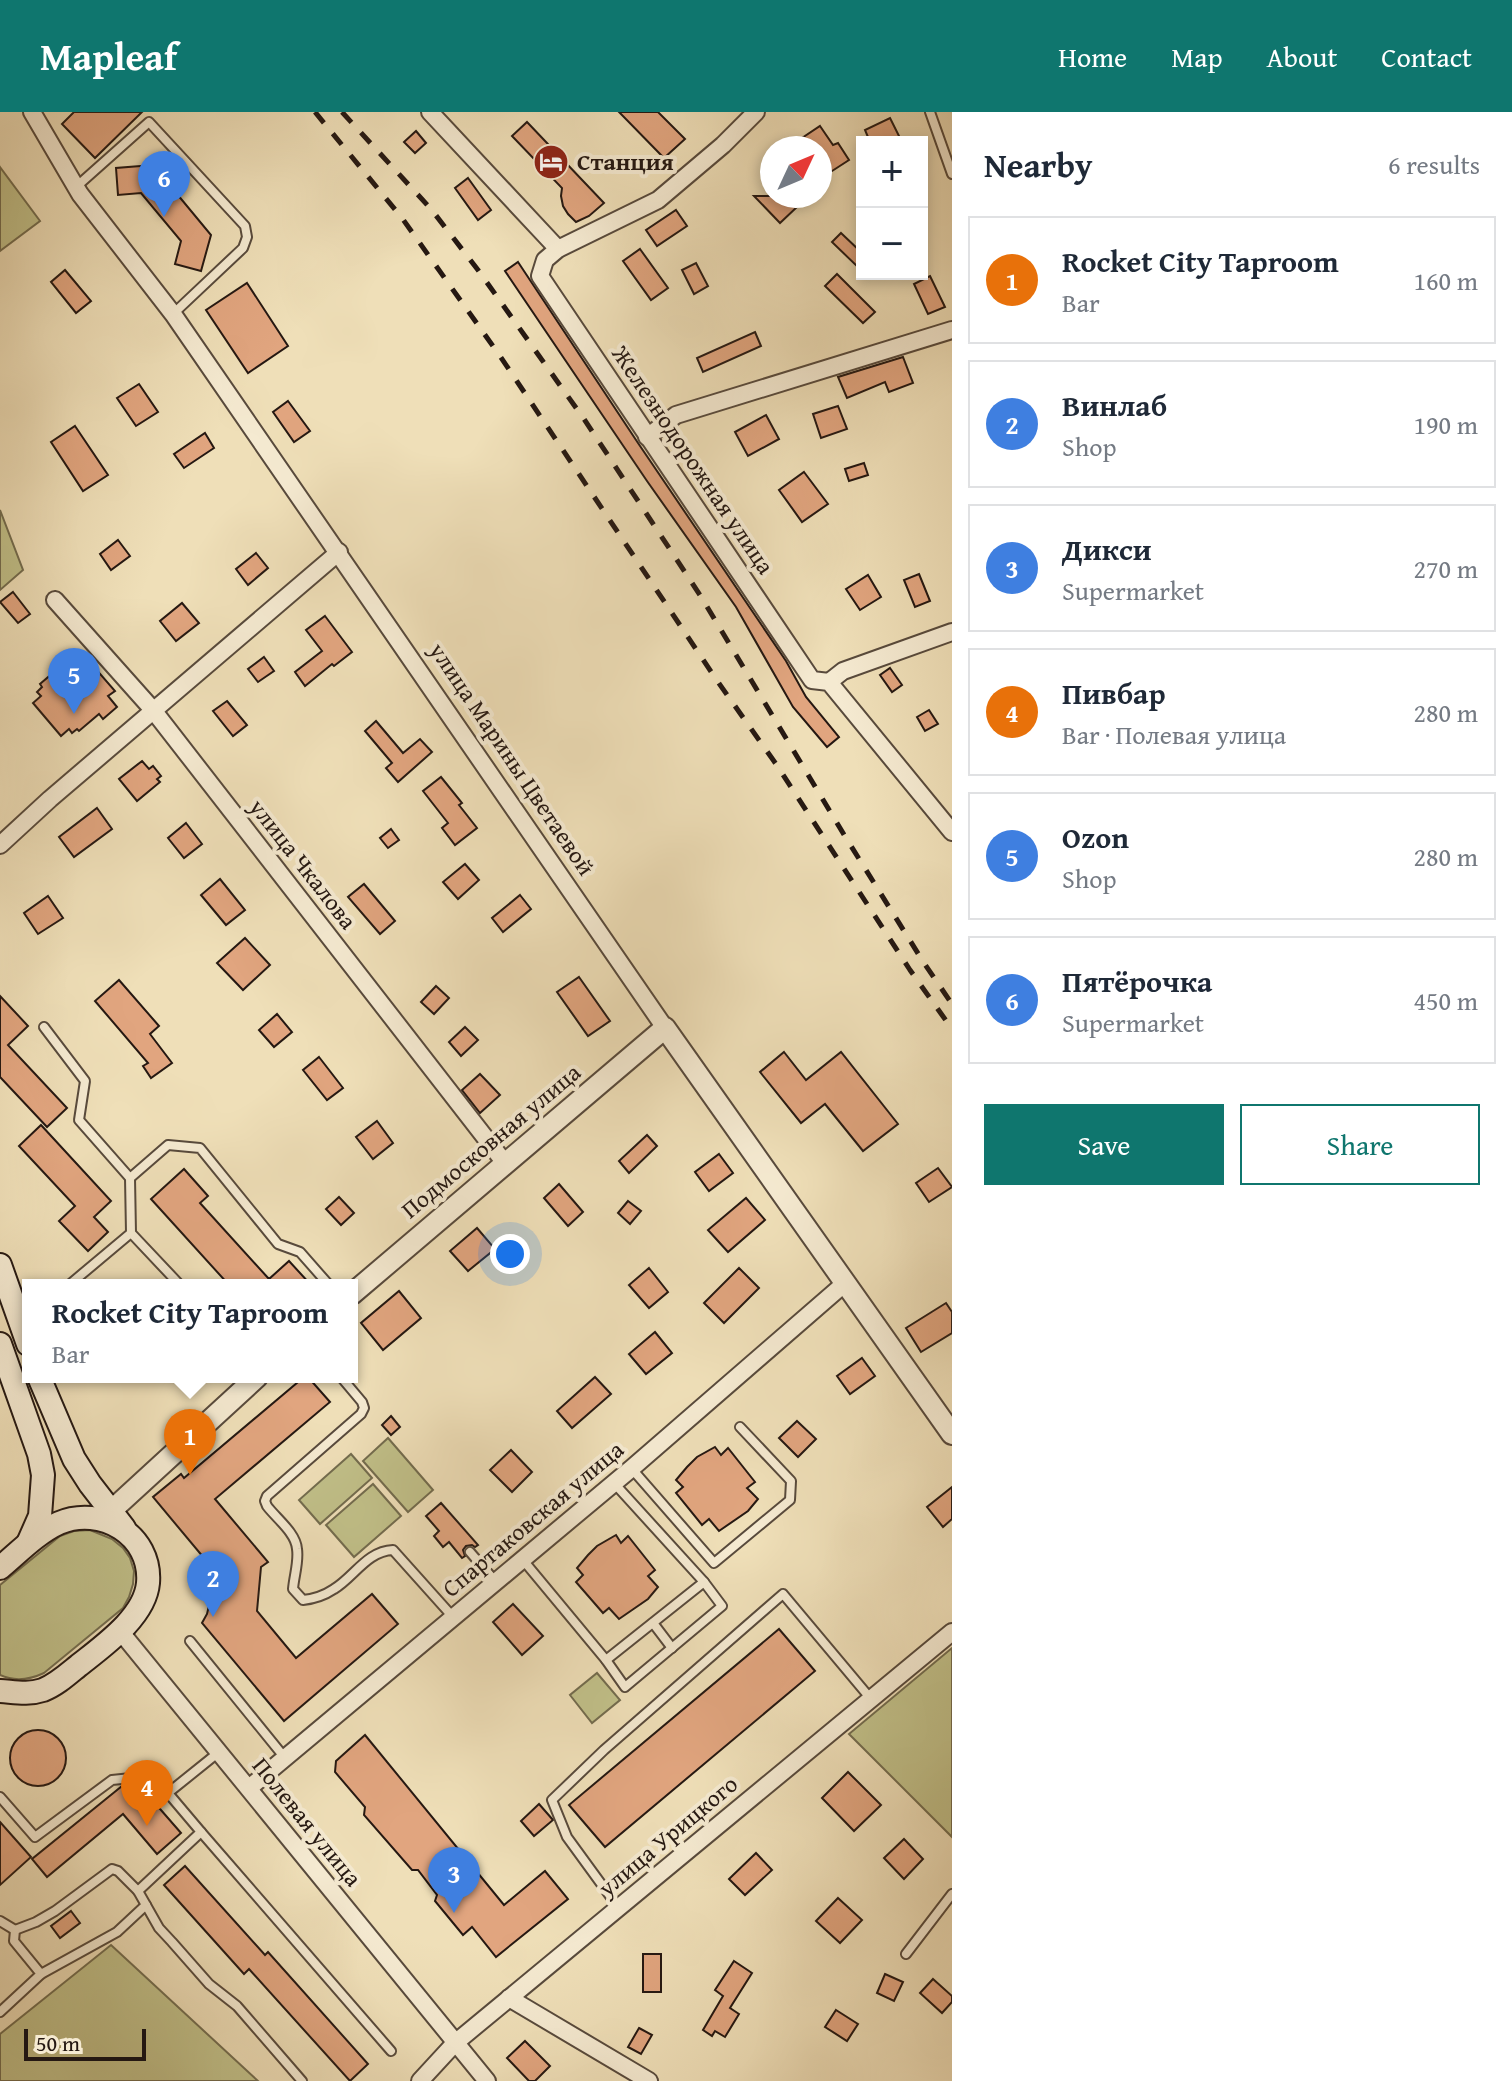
<!DOCTYPE html>
<html lang="en">
<head>
<meta charset="utf-8">
<style>
  :root { --surface:#fff; --page:#f2f2f3; --text:#1f2937; --muted:#747a83; --line:#e0e1e3; --accent:#0f766e }
  body { margin:0; font-family:"Gentium Book Plus",serif; background:var(--page); color:var(--text) }
  .controls { position:absolute; right:24px; top:24px; display:grid; overflow:hidden; border-radius:0px; box-shadow:0 4px 12px #0003 }
  .controls button { width:72px; height:72px; display:grid; place-items:center; padding:0; border:0; border-bottom:2px solid var(--line); background:var(--surface); color:var(--text); font:40px sans-serif }
  .compass { position:absolute; left:760px; top:24px; width:72px; height:72px; border-radius:50%; background:var(--surface); box-shadow:0 4px 12px #0003; rotate:46deg }
  .scale { position:absolute; left:24px; bottom:20px; width:122px; box-sizing:border-box; padding-left:8px; border:4px solid #251812; border-top:0; font-size:22px; line-height:28px; white-space:nowrap; color:#251812; -webkit-text-stroke:6px #f5ead1; paint-order:stroke }
  .you { position:absolute; left:510px; top:1142px; width:28px; height:28px; margin:-20px; border:6px solid #fff; border-radius:50%; background:#1a73e8; box-shadow:0 0 0 12px #1a73e833 }
  .badge { display:grid; place-items:center; width:52px; height:52px; border-radius:50%; background:var(--accent); color:#fff; font-size:26px; font-weight:700 }
  .pin { position:absolute; translate:-50% -66px; filter:drop-shadow(0 2px 4px #0008) }
  .pin::after { content:''; position:absolute; top:42px; width:28px; height:24px; background:inherit; clip-path:polygon(0 0,100% 0,50% 100%) }
  .popup { position:absolute; left:22px; top:1167px; width:336px; height:104px; box-sizing:border-box; display:grid; place-content:center; border-radius:0px; background:var(--surface); filter:drop-shadow(0 2px 6px #0005); font-size:26px; white-space:nowrap; color:var(--muted) }
  .popup b { font-size:30px; color:var(--text) }
  .popup::after { content:''; position:absolute; left:50%; top:100%; margin-left:-16px; border:16px solid transparent; border-top-color:var(--surface) }
  .list { margin:0; padding:0; list-style:none }
  h2 { display:flex; justify-content:space-between; align-items:center; height:104px; margin:0; padding:0 32px; font-size:34px }
  h2 small { font-size:26px; font-weight:400; color:var(--muted) }
  .list li { display:grid; grid-template-columns:52px 1fr auto; gap:24px; align-items:center; box-sizing:border-box; height:128px; margin:0 16px 16px; padding:0 16px; border:2px solid var(--line); border-radius:0px }
  .list b { display:block; font-size:30px; white-space:nowrap }
  .list p { margin:0; font-size:26px; white-space:nowrap; color:var(--muted) }
  .list em { font-size:26px; font-style:normal; color:var(--muted) }
  .actions { display:flex; gap:16px; padding:24px 32px }
  .actions a { flex:1; padding:18px 0; border:2px solid var(--accent); border-radius:0px; text-align:center; font-size:28px; color:var(--accent) }
  .actions .main { background:var(--accent); color:#fff }
  .map { position:relative; flex:none; width:952px; height:1969px; overflow:hidden }
  header { display:flex; align-items:center; gap:48px; box-sizing:border-box; height:112px; padding:0 40px; background:var(--accent); color:#fff }
  header strong { font-size:38px }
  nav { display:flex; gap:44px; margin-inline-start:auto; font-size:28px }
  main { display:flex }
  aside { flex:1; background:var(--surface) }
  .map>svg:first-child { display:block }
  .green { fill:#c1c089; stroke:#736c4e; stroke-width:2 }
  .building { fill:#e1a57f; stroke:#251812; stroke-width:2 }
  .lines { fill:none; stroke-linecap:round; stroke-linejoin:round }
  .service-casing { stroke:#584a3c; stroke-width:12 }
  .minor-casing { stroke:#584a3c; stroke-width:20 }
  .tertiary-casing { stroke:#584a3c; stroke-width:24 }
  .secondary-casing { stroke:#251812; stroke-width:26 }
  .service { stroke:#f5ead1; stroke-width:8 }
  .minor { stroke:#f5ead1; stroke-width:16 }
  .tertiary { stroke:#f5ead1; stroke-width:20 }
  .secondary { stroke:#f5ead1; stroke-width:22 }
  .rail { stroke:#251812; stroke-width:5; stroke-dasharray:14 14; stroke-linecap:butt }
  .labels { text-anchor:middle; stroke-width:8; stroke-linejoin:round; paint-order:stroke }
  .poi-label { font-size:24px; font-weight:bold; fill:#251812; stroke:#f5ead1; text-anchor:start }
  .street-label { font-size:24px; fill:#251812; stroke:#f5ead1 }
</style>
</head>
<body>
<header>
<strong>Mapleaf</strong>
<nav><a>Home</a><a>Map</a><a>About</a><a>Contact</a></nav>
</header>
<main>
<div class="map">
<svg width="952" height="1969" viewBox="0 0 952 1969">
  <rect width="100%" height="100%" fill="#efdfb8"/>
  <filter id="stains"><feTurbulence type="fractalNoise" baseFrequency=".0025" numOctaves="4"/><feColorMatrix values="0 0 0 0 .2 0 0 0 0 .09 0 0 0 0 .02 0 0 0 .5 -.17"/></filter>
  <radialGradient id="worn" r=".72"><stop offset=".6" stop-color="#630" stop-opacity="0"/><stop offset="1" stop-color="#630" stop-opacity=".3"/></radialGradient>
  <g class="green">
    <polygon points="0,55 40,109 0,139"/>
    <polygon points="0,398 23,458 0,478"/>
    <polygon points="388,1326 433,1378 408,1400 363,1349"/>
    <polygon points="351,1342 372,1366 320,1412 299,1388"/>
    <polygon points="373,1372 401,1404 354,1445 326,1413"/>
    <path d="M90,1418L112,1427L123,1436L130,1446L134,1459L133,1472L129,1485L123,1496L44,1561C29,1568 15,1570 0,1563V1473L60,1424L74,1419Z"/>
    <polygon points="952,1536 952,1725 849,1622"/>
    <polygon points="597,1561 620,1588 592,1611 570,1583"/>
    <polygon points="111,1833 258,1969 0,1969 0,1922"/>
  </g>
  <g class="building">
    <polygon points="74,0 142,0 95,46 62,12"/>
    <polygon points="619,0 658,0 685,27 664,46"/>
    <polygon points="890,6 902,30 870,30 865,18"/>
    <polygon points="527,10 604,91 589,104 576,110 568,102 563,94 561,84 562,76 512,24"/>
    <polygon points="820,14 833,33 838,31 849,48 829,61 820,48 820,36 804,36 799,28"/>
    <polygon points="416,19 426,31 415,41 404,30"/>
    <polygon points="153,53 211,123 201,159 175,152 181,129 141,81 118,83 116,56"/>
    <polygon points="468,66 491,98 478,108 455,76"/>
    <polygon points="754,84 788,84 798,94 780,111"/>
    <polygon points="676,98 687,114 657,134 646,118"/>
    <polygon points="841,121 862,141 862,159 832,130"/>
    <polygon points="640,137 668,176 651,188 623,149"/>
    <polygon points="518,150 638,331 786,549 806,585 839,625 827,635 793,595 736,495 647,369 505,159"/>
    <polygon points="696,151 708,174 694,182 682,158"/>
    <polygon points="65,158 91,189 76,201 51,170"/>
    <polygon points="837,162 875,200 863,211 825,174"/>
    <polygon points="930,164 945,195 928,202 914,172"/>
    <polygon points="247,171 288,234 248,261 206,198"/>
    <polygon points="755,220 761,234 703,260 697,246"/>
    <polygon points="903,245 913,271 889,280 885,270 847,286 838,265"/>
    <polygon points="139,272 158,300 136,314 117,286"/>
    <polygon points="288,289 310,319 294,330 273,300"/>
    <polygon points="838,294 847,317 821,326 813,302"/>
    <polygon points="766,303 779,327 748,344 735,320"/>
    <polygon points="75,314 108,363 83,379 51,330"/>
    <polygon points="205,321 214,336 184,356 174,342"/>
    <polygon points="864,351 868,363 849,369 845,357"/>
    <polygon points="804,360 828,392 802,410 779,378"/>
    <polygon points="118,428 130,444 111,458 100,442"/>
    <polygon points="256,441 268,456 248,473 236,457"/>
    <polygon points="919,462 930,489 915,495 904,468"/>
    <polygon points="868,463 881,485 860,498 846,477"/>
    <polygon points="13,480 30,502 18,511 0,490"/>
    <polygon points="182,491 199,511 176,529 160,509"/>
    <polygon points="325,504 352,540 334,554 332,552 305,574 295,560 322,539 306,518"/>
    <polygon points="67,541 73,548 76,545 81,550 83,548 92,558 95,556 115,579 108,584 117,595 103,607 99,602 79,619 77,617 72,621 69,617 61,624 33,591 41,584 37,580 42,575 40,572 61,554 56,550"/>
    <polygon points="264,545 274,559 258,570 248,557"/>
    <polygon points="890,556 902,573 892,580 880,563"/>
    <polygon points="227,589 247,613 233,624 213,599"/>
    <polygon points="929,598 938,612 925,619 917,605"/>
    <polygon points="376,609 403,641 420,627 432,640 398,670 386,656 392,651 365,619"/>
    <polygon points="142,649 149,657 153,654 161,664 157,667 160,670 137,689 119,667"/>
    <polygon points="441,665 462,691 459,693 477,716 455,733 442,716 448,711 423,679"/>
    <polygon points="97,696 112,717 74,745 59,725"/>
    <polygon points="186,711 202,732 184,746 168,726"/>
    <polygon points="391,717 399,728 388,736 380,726"/>
    <polygon points="465,752 479,768 458,787 443,770"/>
    <polygon points="220,767 245,798 226,813 201,783"/>
    <polygon points="364,772 395,809 380,822 348,785"/>
    <polygon points="520,783 531,797 503,820 492,806"/>
    <polygon points="48,784 63,806 38,822 24,801"/>
    <polygon points="245,826 270,853 243,878 217,851"/>
    <polygon points="579,865 610,909 588,924 557,880"/>
    <polygon points="119,868 159,914 150,922 172,951 151,966 143,954 148,951 95,889"/>
    <polygon points="436,874 449,886 434,902 421,890"/>
    <polygon points="0,884 28,914 8,933 67,996 47,1015 0,965"/>
    <polygon points="277,902 292,920 274,935 259,918"/>
    <polygon points="465,915 478,928 461,944 449,930"/>
    <polygon points="784,940 806,968 841,940 898,1012 863,1039 825,992 801,1011 760,960"/>
    <polygon points="319,945 343,976 327,988 303,958"/>
    <polygon points="480,962 500,983 480,1001 462,978"/>
    <polygon points="377,1009 393,1031 373,1047 356,1025"/>
    <polygon points="41,1013 111,1089 94,1105 108,1120 88,1139 59,1109 75,1094 19,1034"/>
    <polygon points="647,1023 657,1034 629,1061 619,1049"/>
    <polygon points="719,1042 733,1061 709,1079 695,1060"/>
    <polygon points="938,1056 952,1075 929,1090 916,1071"/>
    <polygon points="184,1057 208,1084 200,1091 269,1167 289,1149 311,1173 229,1173 151,1087"/>
    <polygon points="559,1072 583,1100 568,1114 544,1086"/>
    <polygon points="339,1085 354,1101 341,1113 326,1097"/>
    <polygon points="746,1086 765,1108 728,1140 708,1118"/>
    <polygon points="628,1089 641,1099 630,1112 618,1101"/>
    <polygon points="477,1116 495,1137 468,1159 450,1139"/>
    <polygon points="649,1156 668,1180 649,1196 629,1173"/>
    <polygon points="739,1156 759,1176 724,1211 704,1191"/>
    <polygon points="399,1179 421,1206 383,1238 361,1211"/>
    <polygon points="946,1191 952,1200 952,1221 921,1240 906,1216"/>
    <polygon points="655,1220 672,1241 646,1262 629,1242"/>
    <polygon points="862,1246 875,1264 850,1282 837,1264"/>
    <polygon points="304,1265 308,1265 330,1290 215,1387 268,1450 261,1455 257,1499 296,1546 372,1482 398,1512 284,1609 202,1511 207,1502 212,1481 209,1452 153,1385 181,1362 184,1366"/>
    <polygon points="595,1265 611,1282 572,1316 557,1299"/>
    <polygon points="391,1304 400,1315 391,1323 382,1313"/>
    <polygon points="797,1309 816,1327 798,1345 779,1326"/>
    <polygon points="715,1335 721,1343 728,1336 755,1370 747,1376 758,1387 748,1399 719,1419 709,1407 702,1413 676,1381 683,1375 676,1368 687,1355 697,1345"/>
    <polygon points="511,1338 532,1360 512,1380 490,1358"/>
    <polygon points="952,1375 952,1407 943,1415 927,1395"/>
    <polygon points="441,1391 478,1433 475,1435 472,1433 466,1434 463,1438 465,1444 462,1446 449,1430 443,1435 434,1424 439,1419 426,1404"/>
    <polygon points="616,1423 621,1431 628,1424 655,1458 648,1464 658,1475 648,1487 619,1507 609,1496 603,1501 576,1470 583,1463 577,1456 588,1443 597,1434"/>
    <polygon points="513,1492 543,1524 522,1543 493,1510"/>
    <polygon points="779,1517 815,1559 605,1735 569,1693"/>
    <circle cx="38" cy="1646" r="28"/>
    <polygon points="365,1623 504,1793 545,1759 568,1787 496,1845 472,1815 463,1823 435,1789 437,1783 418,1758 412,1758 364,1703 365,1695 335,1660 336,1649"/>
    <polygon points="848,1660 881,1693 854,1719 822,1686"/>
    <polygon points="122,1674 125,1674 138,1690 147,1682 181,1721 157,1742 123,1702 47,1765 32,1747"/>
    <polygon points="539,1692 553,1708 534,1724 521,1709"/>
    <polygon points="0,1710 31,1745 0,1773"/>
    <polygon points="904,1727 923,1747 904,1767 884,1746"/>
    <polygon points="756,1741 772,1758 745,1783 729,1767"/>
    <polygon points="185,1754 265,1843 268,1840 368,1952 350,1969 249,1857 244,1862 164,1773"/>
    <polygon points="838,1786 862,1808 840,1831 816,1809"/>
    <polygon points="71,1799 80,1811 60,1826 51,1814"/>
    <rect x="643" y="1842" width="18" height="38"/>
    <polygon points="734,1849 752,1861 730,1896 739,1902 725,1925 715,1919 712,1924 703,1918 723,1884 715,1878"/>
    <polygon points="885,1862 903,1870 894,1889 877,1881"/>
    <polygon points="933,1867 952,1884 952,1890 942,1901 920,1881"/>
    <polygon points="836,1898 858,1912 847,1929 825,1915"/>
    <polygon points="639,1916 652,1923 641,1942 628,1935"/>
    <polygon points="525,1929 550,1954 535,1969 529,1969 507,1946"/>
  </g>
  <g class="lines">
    <defs>
      <g id="service">
        <polyline points="930,0 952,62"/>
        <polyline points="76,75 149,10 245,114 247,125 243,136 173,202"/>
        <polyline points="44,915 85,969 79,1008 130,1066 131,1121"/>
        <polyline points="130,1066 168,1033 200,1036 278,1132 300,1140 329,1173"/>
        <polyline points="69,1173 131,1121 180,1173"/>
        <path d="M341,1265L362,1290L364,1296L361,1302L267,1384L265,1389L267,1394C276,1406 296,1421 297,1437C299,1450 294,1464 293,1477L303,1488C313,1487 325,1483 334,1477C354,1465 367,1439 393,1438L453,1505"/>
        <polyline points="632,1357 714,1451 790,1388 791,1369 740,1315"/>
        <polyline points="470,1440 495,1469"/>
        <polyline points="523,1448 606,1548 704,1470 614,1371"/>
        <polyline points="653,1511 672,1536"/>
        <polyline points="190,1529 285,1646"/>
        <polyline points="606,1548 625,1575 722,1494 704,1470"/>
        <polyline points="168,1681 201,1720 138,1779 159,1816 172,1830 209,1872 237,1894 302,1969"/>
        <polyline points="0,1685 35,1725 112,1668 131,1666 168,1681 219,1640"/>
        <polyline points="201,1720 391,1939"/>
        <polyline points="618,1795 567,1725 552,1688 604,1638 783,1482 871,1587"/>
        <polyline points="0,1809 15,1818 36,1810 55,1799 112,1757 118,1759 138,1779"/>
        <polyline points="906,1842 952,1782"/>
        <polyline points="41,1862 117,1820 146,1793"/>
        <polyline points="0,1900 41,1862 14,1829 15,1818"/>
      </g>
      <g id="minor">
        <polyline points="32,0 80,82 173,202 665,916"/>
        <polyline points="430,0 558,137"/>
        <polyline points="756,0 723,33 658,88 558,137 545,148 540,164 812,568 829,570 952,720"/>
        <polyline points="647,325 676,303 952,218"/>
        <polyline points="55,488 153,598 505,1051"/>
        <polyline points="829,570 843,559 952,520"/>
        <polyline points="0,733 50,687 339,440"/>
        <polyline points="120,1519 487,1969"/>
        <polyline points="249,1676 632,1356 844,1172"/>
        <polyline points="509,1886 649,1969"/>
        <polyline points="420,1969 455,1931 952,1520"/>
      </g>
      <g id="tertiary">
        <polyline points="352,1182 665,916 952,1322"/>
        <polyline points="111,1399 257,1265"/>
      </g>
      <g id="secondary">
        <polyline points="0,1153 28,1232"/>
        <polyline points="0,1232 39,1342 43,1363 40,1404 29,1429"/>
        <polyline points="39,1265 74,1347 90,1372 124,1416"/>
        <path d="M0,1456C18,1441 37,1421 59,1411C101,1393 152,1423 148,1471C145,1505 103,1534 78,1554C67,1563 56,1573 43,1578C28,1583 15,1580 0,1579"/>
      </g>
    </defs>
    <use href="#service" class="service-casing"/>
    <use href="#minor" class="minor-casing"/>
    <use href="#tertiary" class="tertiary-casing"/>
    <use href="#secondary" class="secondary-casing"/>
    <use href="#service" class="service"/>
    <use href="#minor" class="minor"/>
    <use href="#tertiary" class="tertiary"/>
    <use href="#secondary" class="secondary"/>
    <g class="rail">
      <polyline points="315,0 402,106 500,244 718,570 776,652 910,858 952,917"/>
      <polyline points="342,0 431,97 478,158 584,307 700,483 846,726 924,851 952,892"/>
    </g>
  </g>
  <defs>
    <symbol id="hotel-disc" viewBox="-11 -11 22 22"><circle r="9.5" fill="#8f2418" stroke="#f5ead1"/><path d="M-6-4.5h1.5V1H6V5H4.5V3h-9V5H-6ZM-4 0a1.8 1.8 0 1 1 3.6 0ZM.5 0V-2.5h3Q6-2.5 6 0Z" fill="#fff"/></symbol>
  </defs>
  <g fill-rule="evenodd">
    <use href="#hotel-disc" x="531" y="30" width="40" height="40"/>
  </g>
  <g class="labels">
    <g class="poi-label">
      <text x="577" y="58">Станция</text>
    </g>
    <g class="street-label">
      <text transform="translate(693 348) rotate(56)" y="8">Железнодорожная улица</text>
      <text transform="translate(512 647) rotate(56)" y="8">улица Марины Цветаевой</text>
      <text transform="translate(303 752) rotate(52)" y="8">улица Чкалова</text>
      <text transform="translate(491 1029) rotate(-40)" y="8">Подмосковная улица</text>
      <text transform="translate(533 1407) rotate(-40)" y="8">Спартаковская улица</text>
      <text transform="translate(307 1710) rotate(51)" y="8">Полевая улица</text>
      <text transform="translate(668 1724) rotate(-40)" y="8">улица Урицкого</text>
    </g>
  </g>
  <rect width="100%" height="100%" filter="url(#stains)"/>
  <rect width="100%" height="100%" fill="url(#worn)"/>
</svg>
<div class="controls">
<button>+</button>
<button>−</button>
</div>
<svg class="compass" viewBox="-18 -18 36 36"><path d="M0-13l5 13h-10z" fill="#e53935"/><path d="M0 13l5-13h-10z" fill="#747a83"/></svg>
<div class="scale">50 m</div>
<div class="you"></div>
<div class="pin badge" style="left:190px;top:1363px;background:#e8710a">1</div>
<div class="popup"><b>Rocket City Taproom</b>Bar</div>
<div class="pin badge" style="left:213px;top:1505px;background:#3f7fe0">2</div>
<div class="pin badge" style="left:454px;top:1801px;background:#3f7fe0">3</div>
<div class="pin badge" style="left:147px;top:1714px;background:#e8710a">4</div>
<div class="pin badge" style="left:74px;top:602px;background:#3f7fe0">5</div>
<div class="pin badge" style="left:164px;top:105px;background:#3f7fe0">6</div>
</div>
<aside>
<h2>Nearby<small>6 results</small></h2>
<ul class="list">
<li><span class="badge" style="background:#e8710a">1</span><div><b>Rocket City Taproom</b><p>Bar</p></div><em>160 m</em></li>
<li><span class="badge" style="background:#3f7fe0">2</span><div><b>Винлаб</b><p>Shop</p></div><em>190 m</em></li>
<li><span class="badge" style="background:#3f7fe0">3</span><div><b>Дикси</b><p>Supermarket</p></div><em>270 m</em></li>
<li><span class="badge" style="background:#e8710a">4</span><div><b>Пивбар</b><p>Bar · Полевая улица</p></div><em>280 m</em></li>
<li><span class="badge" style="background:#3f7fe0">5</span><div><b>Ozon</b><p>Shop</p></div><em>280 m</em></li>
<li><span class="badge" style="background:#3f7fe0">6</span><div><b>Пятёрочка</b><p>Supermarket</p></div><em>450 m</em></li>
</ul>
<div class="actions"><a class="main">Save</a><a>Share</a></div>
</aside>
</main>
</body>
</html>
